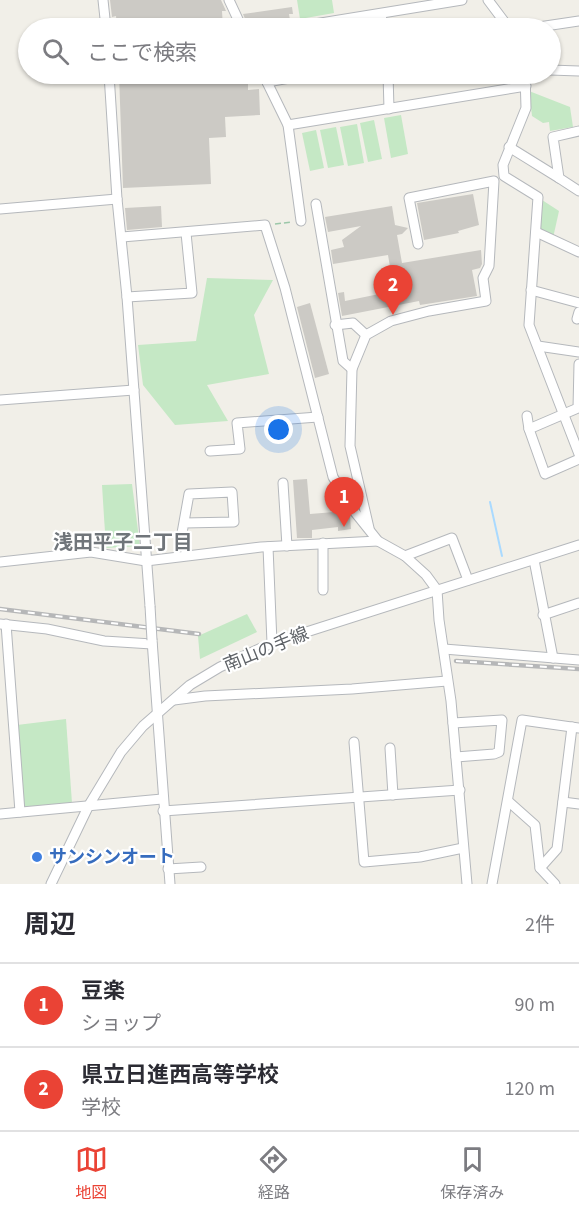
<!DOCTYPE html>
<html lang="ja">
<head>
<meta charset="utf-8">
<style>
  :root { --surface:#fff; --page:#f2f2f3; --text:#2b2b33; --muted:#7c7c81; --line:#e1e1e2; --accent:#ea4335 }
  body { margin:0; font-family:"Source Sans 3","Noto Sans JP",sans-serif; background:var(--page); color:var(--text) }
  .you { position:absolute; left:279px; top:430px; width:21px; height:21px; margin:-15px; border:4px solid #fff; border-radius:50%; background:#1a73e8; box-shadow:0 0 0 9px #1a73e833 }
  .badge { display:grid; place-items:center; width:39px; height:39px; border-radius:50%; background:var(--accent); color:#fff; font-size:20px; font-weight:700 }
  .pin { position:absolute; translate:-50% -50px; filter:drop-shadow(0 2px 3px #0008) }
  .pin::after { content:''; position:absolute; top:32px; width:21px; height:18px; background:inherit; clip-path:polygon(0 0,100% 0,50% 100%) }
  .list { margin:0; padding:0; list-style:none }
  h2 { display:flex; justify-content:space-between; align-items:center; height:78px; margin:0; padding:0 24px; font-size:26px }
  h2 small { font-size:20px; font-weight:400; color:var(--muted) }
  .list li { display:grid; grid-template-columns:39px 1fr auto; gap:18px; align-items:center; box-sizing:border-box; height:84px; padding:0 24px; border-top:2px solid var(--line) }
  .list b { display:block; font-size:22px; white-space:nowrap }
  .list p { margin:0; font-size:20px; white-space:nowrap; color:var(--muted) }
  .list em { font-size:20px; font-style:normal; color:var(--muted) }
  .icon { flex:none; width:33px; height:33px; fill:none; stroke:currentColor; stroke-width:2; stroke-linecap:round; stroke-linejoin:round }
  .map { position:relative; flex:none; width:579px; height:884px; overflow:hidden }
  .search { position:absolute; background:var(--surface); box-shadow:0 2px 4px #0004; left:18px; right:18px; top:18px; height:66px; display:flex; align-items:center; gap:15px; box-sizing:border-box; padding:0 21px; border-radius:33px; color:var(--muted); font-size:22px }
  .sheet { height:246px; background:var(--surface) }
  nav { display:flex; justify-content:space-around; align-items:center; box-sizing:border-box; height:84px; border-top:2px solid var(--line); background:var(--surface); font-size:16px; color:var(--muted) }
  nav a { display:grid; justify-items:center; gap:3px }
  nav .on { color:var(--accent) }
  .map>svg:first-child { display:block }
  .green { fill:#c5e8c5 }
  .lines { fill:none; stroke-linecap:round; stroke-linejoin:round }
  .stream { stroke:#aadaff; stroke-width:2 }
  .building { fill:#cccac5 }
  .minor-casing { stroke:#b5b8bc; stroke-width:11 }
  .path { stroke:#9cc7a9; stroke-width:1.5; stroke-dasharray:6 3; stroke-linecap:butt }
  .minor { stroke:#fff; stroke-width:9 }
  .rail-casing { stroke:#b6b7b8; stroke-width:4.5 }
  .rail { stroke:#fff; stroke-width:2; stroke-dasharray:7; stroke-linecap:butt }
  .minor-bridge-casing { stroke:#b5b8bc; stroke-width:11; stroke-linecap:butt }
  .minor-bridge { stroke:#fff; stroke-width:9 }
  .shop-dot { fill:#3f7fe0; stroke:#fff; stroke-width:2 }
  .labels { text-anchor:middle; stroke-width:4.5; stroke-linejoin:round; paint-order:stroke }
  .street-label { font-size:18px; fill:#5f6368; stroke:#fff }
  .shop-label { font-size:18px; font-weight:bold; fill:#366cbe; stroke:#fff; text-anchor:start }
  .neighbourhood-label { font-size:20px; font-weight:bold; fill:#70757a; stroke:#fff }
</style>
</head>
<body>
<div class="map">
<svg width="579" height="884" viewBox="0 0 579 884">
  <rect width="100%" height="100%" fill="#f1efe8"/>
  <g class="green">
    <polygon points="297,0 332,0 334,13 300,19"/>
    <polygon points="529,91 570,107 573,127 550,131 549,122 543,123 532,116"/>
    <polygon points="401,115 408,154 391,158 384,118"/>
    <polygon points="374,120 382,159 368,162 360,123"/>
    <polygon points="357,124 364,163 348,166 340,127"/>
    <polygon points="336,127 344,165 328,168 320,130"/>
    <polygon points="316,130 324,168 310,171 302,133"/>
    <polygon points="539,198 559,211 553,238 537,231"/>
    <polygon points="207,278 273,280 254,315 269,374 207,385 228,421 175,425 143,385 138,345 196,341"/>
    <polygon points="132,484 140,546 106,548 102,485"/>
    <polygon points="247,614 257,632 200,659 198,636"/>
    <polygon points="66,719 72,803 27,808 23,806 17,725"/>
  </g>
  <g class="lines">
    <polyline class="stream" points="490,502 502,556"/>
  </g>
  <g class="building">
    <polygon points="110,0 221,0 226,11 222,11 223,28 117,28 116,16 112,17"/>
    <polygon points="292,7 293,14 289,14 290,20 262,25 248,26 243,14"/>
    <polygon points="119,74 248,74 248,90 259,89 260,115 225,117 226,137 209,138 211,184 123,188"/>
    <polygon points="473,194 479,225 458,231 459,233 424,240 417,203"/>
    <polygon points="161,206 162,227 127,230 125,208"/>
    <polygon points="392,206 395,225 408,228 402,234 397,235 402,263 481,250 482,264 480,268 472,270 477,296 420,305 419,301 342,316 338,293 344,292 345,301 394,291 388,255 333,264 331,250 344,247 342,240 361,226 328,232 325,217"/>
    <polygon points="310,303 329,374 315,378 297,307"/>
    <polygon points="307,479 310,514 346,511 350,516 351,529 338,531 338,527 312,530 312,538 297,538 293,480"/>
  </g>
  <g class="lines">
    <defs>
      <g id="minor">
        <polyline points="103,0 106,28"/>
        <polyline points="229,0 242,28"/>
        <polyline points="488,0 509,28"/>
        <polyline points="381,14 383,28"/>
        <polyline points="290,28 462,0"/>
        <polyline points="532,28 579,21"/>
        <polyline points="550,70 579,71"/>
        <polyline points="109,74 117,199 127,297 150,606"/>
        <polyline points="263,74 288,125 301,221"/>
        <polyline points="388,74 389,109"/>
        <polyline points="525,74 526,108 503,165 504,176 538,197 529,325 579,454"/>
        <polyline points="267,82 312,74"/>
        <polyline points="288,125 526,86"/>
        <polyline points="579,131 553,137 559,178 579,191"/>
        <polyline points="509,147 559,178"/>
        <polyline points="316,204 343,361 352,369"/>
        <polyline points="0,209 117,199"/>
        <polyline points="536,232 579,252"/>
        <polyline points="122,237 265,225 285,288 333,477 354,511 378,541 405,556 426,575 437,590 439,620 451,701 467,884"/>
        <polyline points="531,290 579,303"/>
        <polyline points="127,297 192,293 186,233"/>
        <polyline points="577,319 579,312"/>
        <polyline points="335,325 353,323 366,335"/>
        <polyline points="538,346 579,352"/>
        <polyline points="579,364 578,408 529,429 545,474 579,459"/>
        <polyline points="0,400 134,390"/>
        <polyline points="527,416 529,429"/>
        <polyline points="210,451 240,449 237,423 318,417"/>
        <polyline points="283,483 287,546"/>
        <polyline points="184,523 234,522 232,492 189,494 182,533 187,555"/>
        <polyline points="369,528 350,446 352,369 366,335 391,321 429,311 486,301 483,278 489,266 494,181 409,198 418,244"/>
        <polyline points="323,543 323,590"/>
        <polyline points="268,547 272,643"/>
        <polyline points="405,556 452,538 468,580"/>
        <polyline points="534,560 553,658"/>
        <polyline points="0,562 91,552 146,561 261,547 378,541"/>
        <polyline points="543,615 579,603"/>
        <polyline points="0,624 47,629 104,641 152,644"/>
        <polyline points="6,624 20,812"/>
        <polyline points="152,640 170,884"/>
        <polyline points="444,649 579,660"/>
        <polyline points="174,700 205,696 352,689 447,681"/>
        <polyline points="453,723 502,720 499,752 494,754 456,757"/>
        <polyline points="354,742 364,862 420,857 463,848"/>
        <polyline points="390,748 393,795"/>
        <polyline points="508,801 535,825 540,868 555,884"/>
        <polyline points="563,802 579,804"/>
        <polyline points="163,811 460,790"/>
        <polyline points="0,814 162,799"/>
        <polyline points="540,868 557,849 572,727"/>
        <polyline points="168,869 201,867"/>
        <polyline points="51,884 89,805 121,752 143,726 190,685 220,667 272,643 579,545"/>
        <polyline points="492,884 522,720 579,728"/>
      </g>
    </defs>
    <use href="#minor" class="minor-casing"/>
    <polyline class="path" points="275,224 291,222"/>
    <use href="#minor" class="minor"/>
    <defs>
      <g id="rail">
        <polyline points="0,609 199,634"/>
        <polyline points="456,661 579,669"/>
      </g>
    </defs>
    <use href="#rail" class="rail-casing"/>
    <use href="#rail" class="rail"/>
    <defs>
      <polyline id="minor-bridge" points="150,606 152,640"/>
    </defs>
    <use href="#minor-bridge" class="minor-bridge-casing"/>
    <use href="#minor-bridge" class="minor-bridge"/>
  </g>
  <circle class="shop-dot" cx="37" cy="857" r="6"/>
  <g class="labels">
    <g class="street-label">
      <text transform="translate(266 649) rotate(-22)" y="6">南山の手線</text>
    </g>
    <g class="shop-label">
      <text x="49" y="863">サンシンオート</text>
    </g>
    <g class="neighbourhood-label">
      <text x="123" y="549">浅田平子二丁目</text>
    </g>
  </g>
</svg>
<div class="you"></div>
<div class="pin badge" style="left:344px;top:527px">1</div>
<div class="pin badge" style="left:393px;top:315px">2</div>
<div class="search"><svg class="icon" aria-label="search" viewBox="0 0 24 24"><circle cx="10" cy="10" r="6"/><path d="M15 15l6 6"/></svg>ここで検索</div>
</div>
<section class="sheet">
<h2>周辺<small>2件</small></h2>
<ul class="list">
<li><span class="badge">1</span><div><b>豆楽</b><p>ショップ</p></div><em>90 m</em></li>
<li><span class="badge">2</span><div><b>県立日進西高等学校</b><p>学校</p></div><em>120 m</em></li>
</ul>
</section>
<nav>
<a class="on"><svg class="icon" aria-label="map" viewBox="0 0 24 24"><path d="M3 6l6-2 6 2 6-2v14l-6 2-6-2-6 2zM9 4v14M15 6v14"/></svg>地図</a>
<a><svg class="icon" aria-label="directions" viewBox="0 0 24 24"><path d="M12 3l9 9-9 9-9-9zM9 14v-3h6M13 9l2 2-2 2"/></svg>経路</a>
<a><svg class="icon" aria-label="saved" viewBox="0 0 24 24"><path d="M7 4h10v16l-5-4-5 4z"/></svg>保存済み</a>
</nav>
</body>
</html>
